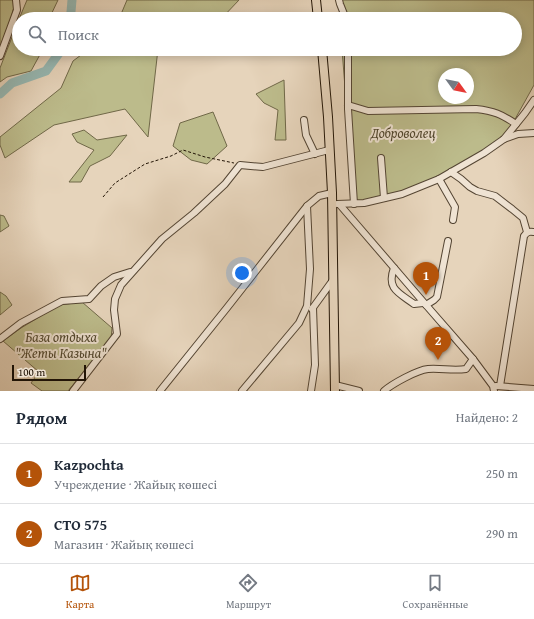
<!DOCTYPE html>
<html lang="ru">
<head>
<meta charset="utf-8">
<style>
  :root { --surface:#fff; --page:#f2f2f3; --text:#1f2937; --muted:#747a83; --line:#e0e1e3; --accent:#b45309 }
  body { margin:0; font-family:"Gentium Book Plus",serif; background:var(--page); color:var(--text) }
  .compass { position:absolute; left:438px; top:68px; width:36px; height:36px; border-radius:50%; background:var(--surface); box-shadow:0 2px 10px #0003; rotate:123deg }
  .scale { position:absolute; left:12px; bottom:10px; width:74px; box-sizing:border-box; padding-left:4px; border:2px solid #231506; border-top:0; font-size:11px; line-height:14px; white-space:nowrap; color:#231506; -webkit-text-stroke:3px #efe3d3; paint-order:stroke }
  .you { position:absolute; left:242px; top:273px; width:14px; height:14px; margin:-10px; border:3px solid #fff; border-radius:50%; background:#1a73e8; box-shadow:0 0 0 6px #1a73e833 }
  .badge { display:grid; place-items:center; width:26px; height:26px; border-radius:50%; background:var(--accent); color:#fff; font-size:13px; font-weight:700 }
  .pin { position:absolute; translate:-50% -33px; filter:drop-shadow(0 1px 2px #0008) }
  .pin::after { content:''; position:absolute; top:21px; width:14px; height:12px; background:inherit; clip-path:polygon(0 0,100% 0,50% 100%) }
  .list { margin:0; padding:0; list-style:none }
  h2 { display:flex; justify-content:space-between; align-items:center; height:52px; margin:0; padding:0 16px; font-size:17px }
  h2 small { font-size:13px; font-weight:400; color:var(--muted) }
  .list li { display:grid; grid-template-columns:26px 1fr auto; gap:12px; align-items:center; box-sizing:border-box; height:60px; padding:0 16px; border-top:1px solid var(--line) }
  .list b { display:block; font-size:15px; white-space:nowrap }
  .list p { margin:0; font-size:13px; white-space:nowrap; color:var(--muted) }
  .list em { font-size:13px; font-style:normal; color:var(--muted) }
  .icon { flex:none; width:22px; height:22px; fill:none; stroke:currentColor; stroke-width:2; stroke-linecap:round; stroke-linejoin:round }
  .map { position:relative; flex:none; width:534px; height:391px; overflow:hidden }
  .search { position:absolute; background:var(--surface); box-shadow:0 2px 10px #0003; left:12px; right:12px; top:12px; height:44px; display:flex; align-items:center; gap:10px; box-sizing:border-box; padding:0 14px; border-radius:22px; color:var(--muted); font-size:15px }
  .sheet { height:172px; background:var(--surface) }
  nav { display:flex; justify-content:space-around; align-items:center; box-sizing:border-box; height:56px; border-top:1px solid var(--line); background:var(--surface); font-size:11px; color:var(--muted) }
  nav a { display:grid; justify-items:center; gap:2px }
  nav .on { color:var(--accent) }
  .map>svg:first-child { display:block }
  .green { fill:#bcbb8b; stroke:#706848; fill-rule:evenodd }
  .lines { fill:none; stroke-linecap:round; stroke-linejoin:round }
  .river { stroke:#96b8b3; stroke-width:9 }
  .minor-casing { stroke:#544533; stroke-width:8 }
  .major-casing { stroke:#231506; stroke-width:10 }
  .path { stroke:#231506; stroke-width:1; stroke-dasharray:3 2; stroke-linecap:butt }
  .minor { stroke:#efe3d3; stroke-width:6 }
  .major { stroke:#e6d4bb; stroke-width:8 }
  .labels { text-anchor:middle; stroke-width:4; stroke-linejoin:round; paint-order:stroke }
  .park-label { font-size:14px; font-style:italic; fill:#51472e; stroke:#efe3d3 }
</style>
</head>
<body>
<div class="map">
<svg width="534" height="391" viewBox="0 0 534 391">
  <rect width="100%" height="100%" fill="#e6d4bb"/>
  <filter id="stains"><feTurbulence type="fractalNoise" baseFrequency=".005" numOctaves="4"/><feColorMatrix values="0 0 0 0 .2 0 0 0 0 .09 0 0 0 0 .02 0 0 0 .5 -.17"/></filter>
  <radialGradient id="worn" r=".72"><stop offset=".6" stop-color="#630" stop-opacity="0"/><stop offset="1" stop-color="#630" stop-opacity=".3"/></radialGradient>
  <g class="green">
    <polygon points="0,0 17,0 13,10 6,43 0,59"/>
    <polygon points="27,0 58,0 49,19 19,19"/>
    <polygon points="127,0 239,0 221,19 119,19"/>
    <path d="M339,0H534V85L504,139L439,179L384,198L354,204L342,49H515V19H340ZM444,74H468V98H444Z"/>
    <polygon points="19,19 19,49 43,49 31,71 7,77 0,82 0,68"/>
    <polygon points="89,49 158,49 148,137 125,109 54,125 5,158 0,145 0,137 61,88 73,61"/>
    <polygon points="284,80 286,140 275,140 278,110 264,103 256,94"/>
    <polygon points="213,112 227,146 207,164 191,160 173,146 180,123"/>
    <polygon points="84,130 97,140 127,135 110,156 90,166 81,182 69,182 94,150 77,142 72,134"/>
    <polygon points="0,215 4,216 9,226 0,232"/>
    <polygon points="0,292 6,296 12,305 0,315"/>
    <polygon points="82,302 112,328 111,339 68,391 42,391 31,383 39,372 3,341 21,328 59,305"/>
  </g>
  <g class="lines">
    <g class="river">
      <polyline points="69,19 71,12 72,0"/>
      <polyline points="0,94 12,83 46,71 62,49"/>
    </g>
    <defs>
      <g id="minor">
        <polyline points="339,0 340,4 346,19"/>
        <polyline points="348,49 348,109 354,204"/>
        <polyline points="0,56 17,10 16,0"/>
        <path d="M348,105L368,111L476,109C494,111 501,114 516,124"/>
        <polyline points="304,120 306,135 315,154"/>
        <polyline points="504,139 518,134 534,133"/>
        <polyline points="381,158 384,198"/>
        <polyline points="451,172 461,179 470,187 477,191 495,196 512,209 523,218 527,232"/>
        <polyline points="439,179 455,207 453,220"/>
        <polyline points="337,204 364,203 402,194 439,179 451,172 484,153 504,139 525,113 534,100"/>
        <polyline points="340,205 426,305 473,359 493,386 494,391"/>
        <path d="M394,268C386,289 399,293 414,304L423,303"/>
        <polyline points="426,305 434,300 437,297 448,241"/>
        <polyline points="312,309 333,280"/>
        <polyline points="0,339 21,323 62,301 89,299 101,286 114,277 130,272"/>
        <polyline points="335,385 359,391"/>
        <polyline points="496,386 534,389"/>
        <path d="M500,386L524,236C527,232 529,231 534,232"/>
        <polyline points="73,391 117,334 114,310 115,299 121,285 162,239 194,213 225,184 240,165 263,167 329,150"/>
        <polyline points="160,391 226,309 307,206"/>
        <polyline points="242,391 299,323 307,306 310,269 307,206 319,196 332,193"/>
        <polyline points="311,391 315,365 313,308"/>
        <path d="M384,391C392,384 417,370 428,369C441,368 453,371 466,369L473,359"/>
      </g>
      <g id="major">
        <polyline points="316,0 318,19"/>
        <polyline points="322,49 328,117 332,193 335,391"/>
      </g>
    </defs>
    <use href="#minor" class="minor-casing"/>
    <use href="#major" class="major-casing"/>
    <polyline class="path" points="103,197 115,183 145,164 171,156 183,150 205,157 234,163"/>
    <use href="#minor" class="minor"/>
    <use href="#major" class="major"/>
  </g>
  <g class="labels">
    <g class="park-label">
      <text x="403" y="138">Доброволец</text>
      <text x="61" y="342">База отдыха<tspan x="61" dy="16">"Жеты Казына"</tspan></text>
    </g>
  </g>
  <rect width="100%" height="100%" filter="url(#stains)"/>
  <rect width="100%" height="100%" fill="url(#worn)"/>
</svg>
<svg class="compass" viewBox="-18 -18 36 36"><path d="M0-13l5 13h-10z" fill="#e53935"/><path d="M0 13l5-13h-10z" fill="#747a83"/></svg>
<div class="scale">100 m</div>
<div class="you"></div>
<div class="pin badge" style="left:426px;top:295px">1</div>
<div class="pin badge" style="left:438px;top:360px">2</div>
<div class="search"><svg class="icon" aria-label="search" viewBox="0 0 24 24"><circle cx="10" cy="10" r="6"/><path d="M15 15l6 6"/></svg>Поиск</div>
</div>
<section class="sheet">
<h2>Рядом<small>Найдено: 2</small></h2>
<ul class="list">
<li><span class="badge">1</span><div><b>Kazpochta</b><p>Учреждение · Жайық көшесі</p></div><em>250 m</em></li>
<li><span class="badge">2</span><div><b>СТО 575</b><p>Магазин · Жайық көшесі</p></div><em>290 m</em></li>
</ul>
</section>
<nav>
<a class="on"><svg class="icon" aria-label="map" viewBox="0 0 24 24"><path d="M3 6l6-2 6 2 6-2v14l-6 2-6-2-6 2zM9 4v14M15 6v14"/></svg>Карта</a>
<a><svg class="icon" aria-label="directions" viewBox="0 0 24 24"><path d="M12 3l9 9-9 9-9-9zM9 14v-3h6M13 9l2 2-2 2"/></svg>Маршрут</a>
<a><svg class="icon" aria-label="saved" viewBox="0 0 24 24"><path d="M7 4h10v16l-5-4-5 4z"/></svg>Сохранённые</a>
</nav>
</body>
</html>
